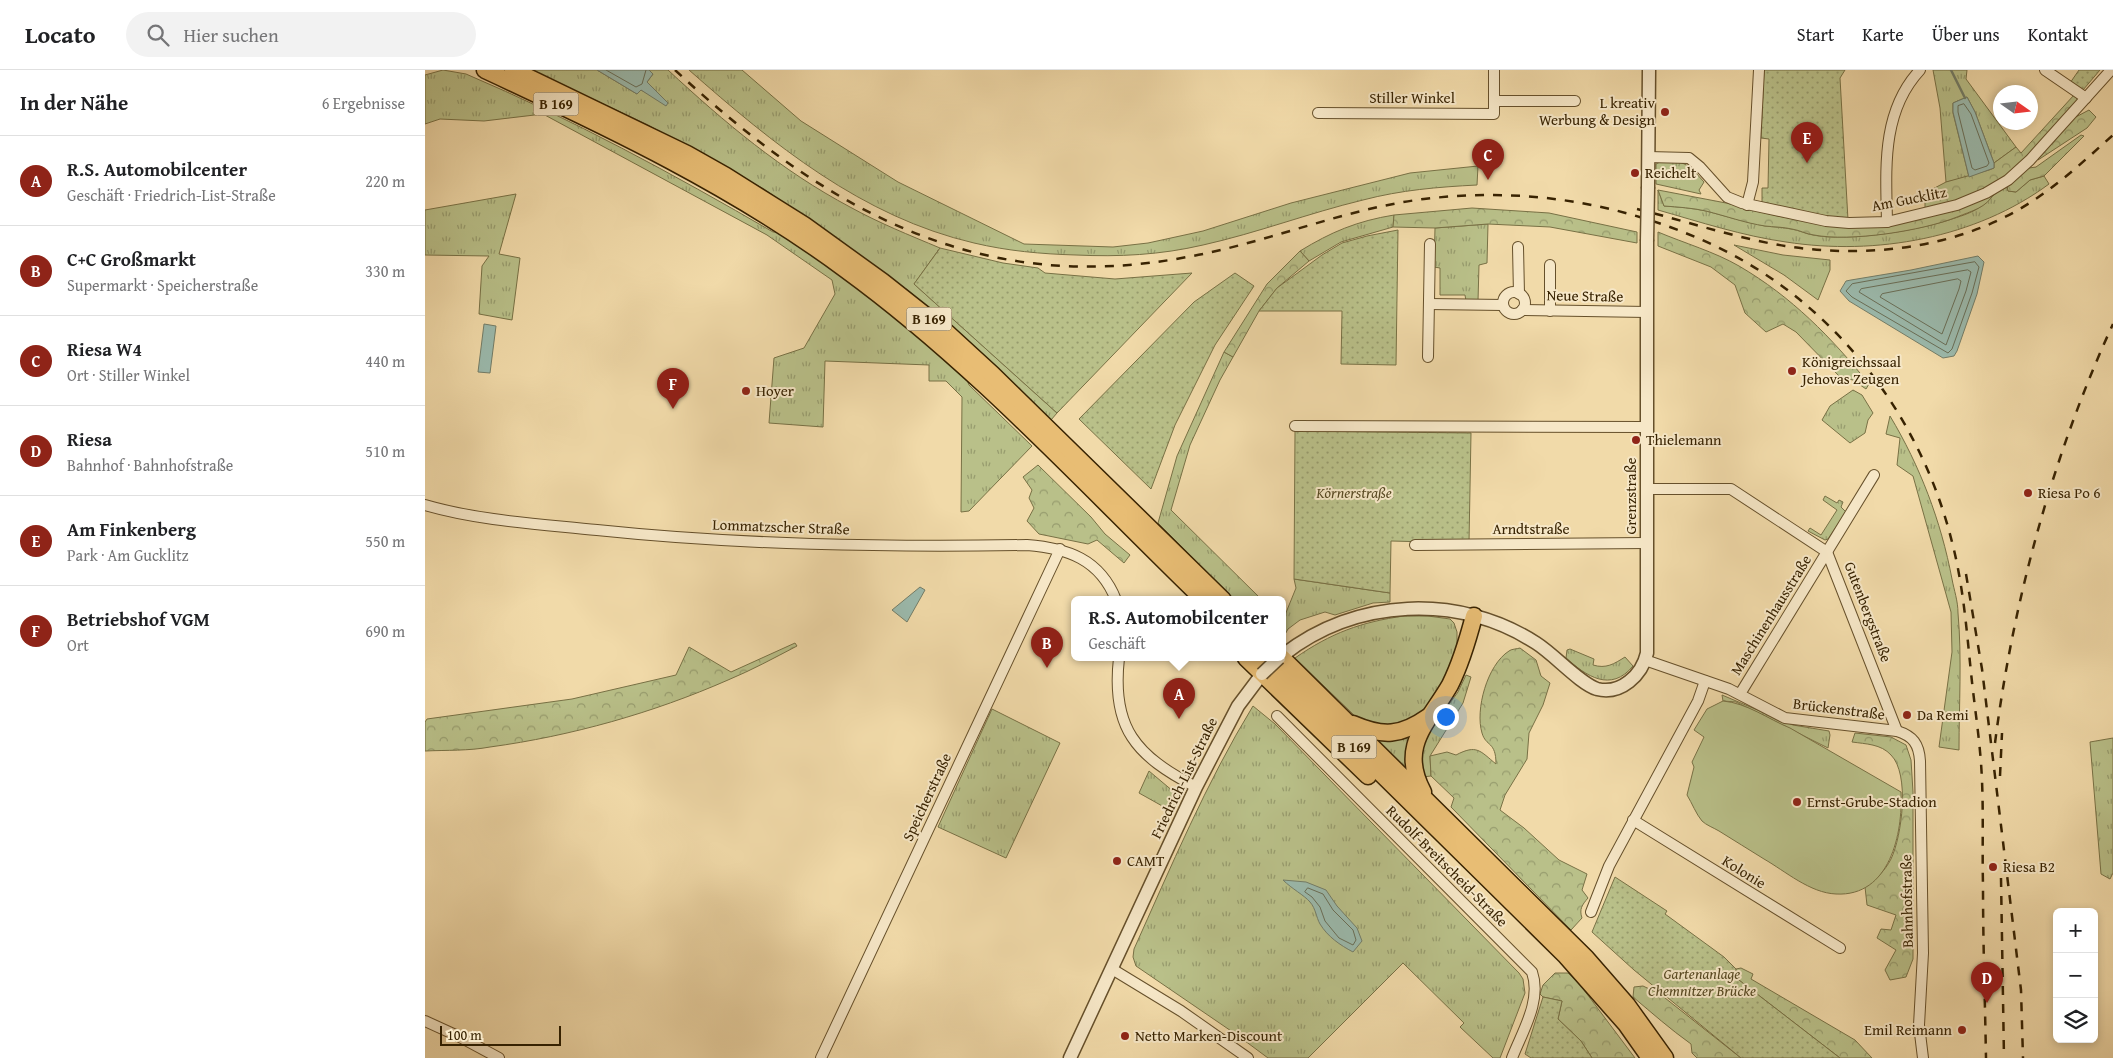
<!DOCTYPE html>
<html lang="de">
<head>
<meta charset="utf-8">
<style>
  :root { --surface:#fff; --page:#f2f2f2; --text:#202124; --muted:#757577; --line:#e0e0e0; --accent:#8f2418 }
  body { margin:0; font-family:"Gentium Book Plus",serif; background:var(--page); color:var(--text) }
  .controls { position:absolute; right:15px; bottom:15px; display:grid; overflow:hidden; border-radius:8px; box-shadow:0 2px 8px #0003 }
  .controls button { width:45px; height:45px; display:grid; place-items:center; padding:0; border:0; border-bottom:1px solid var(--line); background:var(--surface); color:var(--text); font:25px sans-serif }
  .compass { position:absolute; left:1568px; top:15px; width:45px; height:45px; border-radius:50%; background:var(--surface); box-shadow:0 2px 8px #0003; rotate:104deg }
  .scale { position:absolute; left:15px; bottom:12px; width:121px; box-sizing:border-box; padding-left:5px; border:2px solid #372201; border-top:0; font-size:14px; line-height:18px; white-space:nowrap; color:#372201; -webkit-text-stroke:4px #f6e7c7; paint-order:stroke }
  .you { position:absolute; left:1020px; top:646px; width:18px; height:18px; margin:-12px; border:4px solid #fff; border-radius:50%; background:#1a73e8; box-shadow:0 0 0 8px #1a73e833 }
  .badge { display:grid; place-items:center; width:32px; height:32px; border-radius:50%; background:var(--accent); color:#fff; font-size:16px; font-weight:700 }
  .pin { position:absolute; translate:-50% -41px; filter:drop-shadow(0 1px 2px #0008) }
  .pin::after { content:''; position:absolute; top:26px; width:18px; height:15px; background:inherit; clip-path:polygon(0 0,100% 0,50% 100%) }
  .popup { position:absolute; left:646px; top:526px; width:215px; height:65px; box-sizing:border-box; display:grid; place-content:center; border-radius:8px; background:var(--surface); filter:drop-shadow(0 1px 4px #0005); font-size:16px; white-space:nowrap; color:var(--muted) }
  .popup b { font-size:19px; color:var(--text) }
  .popup::after { content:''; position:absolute; left:50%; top:100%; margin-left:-10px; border:10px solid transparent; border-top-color:var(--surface) }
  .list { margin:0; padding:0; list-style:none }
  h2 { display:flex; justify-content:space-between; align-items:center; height:65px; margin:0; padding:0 20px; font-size:21px }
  h2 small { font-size:16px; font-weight:400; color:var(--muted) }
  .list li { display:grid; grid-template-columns:32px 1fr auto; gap:15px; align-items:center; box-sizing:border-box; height:90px; padding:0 20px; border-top:1px solid var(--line) }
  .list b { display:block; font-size:19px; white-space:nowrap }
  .list p { margin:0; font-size:16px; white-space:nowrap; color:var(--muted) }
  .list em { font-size:16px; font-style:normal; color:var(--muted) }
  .icon { flex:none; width:28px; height:28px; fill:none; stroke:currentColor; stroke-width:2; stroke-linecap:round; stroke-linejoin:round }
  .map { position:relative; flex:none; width:1688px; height:988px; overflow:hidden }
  header { display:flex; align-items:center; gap:30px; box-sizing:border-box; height:70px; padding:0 25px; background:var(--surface); border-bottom:1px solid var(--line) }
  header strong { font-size:24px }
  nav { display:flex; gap:28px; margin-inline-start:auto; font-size:18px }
  .search { width:350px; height:45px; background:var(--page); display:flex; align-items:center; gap:12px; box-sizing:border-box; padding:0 18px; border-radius:28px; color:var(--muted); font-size:19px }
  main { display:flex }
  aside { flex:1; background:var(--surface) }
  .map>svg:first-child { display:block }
  .grass { fill:url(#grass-tufts); stroke:#787145 }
  .forest { fill:url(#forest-crowns); stroke:#787145 }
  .garden { fill:url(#garden-dots); stroke:#787145 }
  .pitch { fill:#b9c089; stroke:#787145 }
  .water { fill:#9bbaad; stroke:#737d68 }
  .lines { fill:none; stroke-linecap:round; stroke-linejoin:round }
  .shore { stroke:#696e57; stroke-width:1 }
  .stream { stroke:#737d68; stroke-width:2.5 }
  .minor-casing { stroke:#66502b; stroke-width:12 }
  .tertiary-casing { stroke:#66502b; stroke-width:15 }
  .trunk-casing { stroke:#372201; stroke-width:19 }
  .minor { stroke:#f6e7c7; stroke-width:10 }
  .tertiary { stroke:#f6e7c7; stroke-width:12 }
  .trunk { stroke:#e8bd74; stroke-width:16 }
  .rail { stroke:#372201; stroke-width:2.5; stroke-dasharray:9 9; stroke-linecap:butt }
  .tertiary-bridge-casing { stroke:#66502b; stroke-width:15; stroke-linecap:butt }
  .tertiary-bridge { stroke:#f6e7c7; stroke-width:12 }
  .poi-dot { fill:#8f2418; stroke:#f6e7c7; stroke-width:2 }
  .labels { text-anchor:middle; stroke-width:4; stroke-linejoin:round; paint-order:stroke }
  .shield { fill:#f6e7c7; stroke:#705d3c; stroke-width:1 }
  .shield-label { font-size:14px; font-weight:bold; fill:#372201 }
  .street-label { font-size:15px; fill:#372201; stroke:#f6e7c7 }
  .poi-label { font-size:15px; fill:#372201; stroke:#f6e7c7; text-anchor:start }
  .park-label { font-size:15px; font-style:italic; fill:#584a23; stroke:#f6e7c7 }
</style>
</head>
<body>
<header>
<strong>Locato</strong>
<div class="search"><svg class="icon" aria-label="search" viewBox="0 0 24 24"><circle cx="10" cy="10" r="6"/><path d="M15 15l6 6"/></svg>Hier suchen</div>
<nav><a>Start</a><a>Karte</a><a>Über uns</a><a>Kontakt</a></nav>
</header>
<main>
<aside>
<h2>In der Nähe<small>6 Ergebnisse</small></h2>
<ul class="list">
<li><span class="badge">A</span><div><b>R.S. Automobilcenter</b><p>Geschäft · Friedrich-List-Straße</p></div><em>220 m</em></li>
<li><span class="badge">B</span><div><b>C+C Großmarkt</b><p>Supermarkt · Speicherstraße</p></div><em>330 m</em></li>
<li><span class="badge">C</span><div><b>Riesa W4</b><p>Ort · Stiller Winkel</p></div><em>440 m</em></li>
<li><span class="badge">D</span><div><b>Riesa</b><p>Bahnhof · Bahnhofstraße</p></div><em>510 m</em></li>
<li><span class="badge">E</span><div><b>Am Finkenberg</b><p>Park · Am Gucklitz</p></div><em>550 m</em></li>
<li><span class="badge">F</span><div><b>Betriebshof VGM</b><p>Ort</p></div><em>690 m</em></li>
</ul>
</aside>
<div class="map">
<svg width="1688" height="988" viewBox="0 0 1688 988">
  <defs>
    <pattern id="grass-tufts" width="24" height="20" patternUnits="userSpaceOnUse" patternTransform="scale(1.25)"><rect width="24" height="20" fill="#b9c089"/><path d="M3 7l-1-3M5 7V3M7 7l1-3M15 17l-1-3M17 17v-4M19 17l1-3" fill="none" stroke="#979c6e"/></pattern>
    <pattern id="forest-crowns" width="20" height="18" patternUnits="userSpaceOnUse" patternTransform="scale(1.25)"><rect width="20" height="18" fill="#b9c089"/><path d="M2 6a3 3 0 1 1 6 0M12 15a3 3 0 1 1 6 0" fill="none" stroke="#979c6e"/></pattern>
    <pattern id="garden-dots" width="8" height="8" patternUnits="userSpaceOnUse" patternTransform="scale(1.25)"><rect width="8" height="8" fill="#b9c089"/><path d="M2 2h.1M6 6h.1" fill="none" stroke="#979c6e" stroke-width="1.8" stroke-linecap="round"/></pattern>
  </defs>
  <rect width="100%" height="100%" fill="#f1daa9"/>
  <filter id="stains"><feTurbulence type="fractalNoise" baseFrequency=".004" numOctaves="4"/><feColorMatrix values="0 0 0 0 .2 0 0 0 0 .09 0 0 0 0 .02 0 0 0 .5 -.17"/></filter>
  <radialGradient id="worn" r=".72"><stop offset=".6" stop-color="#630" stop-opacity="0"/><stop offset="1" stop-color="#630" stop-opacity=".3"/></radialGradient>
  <g class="grass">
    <path d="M18,0L41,4C147,49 248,104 348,162H354L444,225L540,305L544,315L607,376L544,441L536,442L537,327L521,311H504V295L400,291L398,357L344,353L349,288L379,278L410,224L407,210L342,165L118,44L59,51L15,49L0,54V5Z"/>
    <path d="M106,0H172L212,24L216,20L242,33L222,12L228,4L224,0H243C299,52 357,101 425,137C454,153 484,165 515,178L489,214L632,343L626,350L484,221L339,119L223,55Z"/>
    <path d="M264,0H317L376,51L473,112L599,174L688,177L723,173L778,161L866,133L985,103L1053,96L1052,115C1013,117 976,120 938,130C884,143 832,163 778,175C735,185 694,187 651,185C616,184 583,181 549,173C437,147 348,74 264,0Z"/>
    <polygon points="1508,0 1542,0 1541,9 1591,77 1569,93 1550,42 1542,27 1528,33 1528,43 1544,107 1521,112 1515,38"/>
    <polygon points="1237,91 1255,92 1272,100 1270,102 1279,112 1274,120 1276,124 1231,114 1231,94"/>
    <path d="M1619,106L1624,114C1551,168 1451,186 1361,172C1318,166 1275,152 1233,140V120L1239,136C1253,137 1268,138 1281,141C1301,146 1319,152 1340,156C1348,157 1357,157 1366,159C1374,160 1381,164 1388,165C1422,172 1490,161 1524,150C1533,147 1547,143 1555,137C1566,130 1568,123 1582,116L1583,121L1591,122L1605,110Z"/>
    <polygon points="91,124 74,184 95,188 87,250 54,244 57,196 64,186 0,185 0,140"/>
    <path d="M969,145L968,157L916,172L884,191L875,181C906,162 932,151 969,145Z"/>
    <polygon points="1063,154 1062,193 1054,195 1053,231 1041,231 1040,225 1015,225 1015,198 1009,197 1010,158"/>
    <polygon points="1309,175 1358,185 1405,190 1405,200 1393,230 1359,205"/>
    <polygon points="799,282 808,287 795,310 765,375 746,440 837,530 810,530 733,453 752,386"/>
    <polygon points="1428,320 1437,325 1448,343 1443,350 1440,363 1425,373 1397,350 1405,336"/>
    <path d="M1465,346C1495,396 1516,451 1527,509C1529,520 1533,531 1533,543C1537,588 1534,634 1534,680L1514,677L1527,582L1526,542L1488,406L1472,395L1475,368L1461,364Z"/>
    <polygon points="1400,426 1412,433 1414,430 1418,432 1416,437 1421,442 1403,469 1400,470 1383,461 1385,458 1396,465 1412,440 1398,430"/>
    <polygon points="869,509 965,523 965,532 948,533 910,545 900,542 875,550 863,559 858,568 858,550 871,518"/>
    <path d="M979,546H1003L1025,549L1029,553L1032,562V576L1026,599L999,642L963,661L931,647L870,588C906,563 936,552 979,546Z"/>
    <path d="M1145,579L1169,589L1168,595C1181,599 1189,594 1200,587L1208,596C1186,623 1161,606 1141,588L1142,580Z"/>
    <polygon points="1041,605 1046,607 1038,633 1005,686 1006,706 997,707 992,689 1001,666 1033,622"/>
    <polygon points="1297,625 1368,655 1404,661 1405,665 1403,678 1311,632 1298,631"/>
    <path d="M828,636L850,654L1094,903L1098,909L1100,923L1075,988H1068L1035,957L1039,953L978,893L883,988H843L812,965L711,896L708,887L709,879C746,797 781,713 828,636Z"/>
    <polygon points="567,639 635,673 581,788 513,757"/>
    <polygon points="993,659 988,711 944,664"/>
    <polygon points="1688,668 1688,803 1685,809 1676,804 1665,672"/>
    <polygon points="724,701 749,722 752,733 748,742 714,723"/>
  </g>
  <g class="forest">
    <path d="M1649,25L1654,31C1629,58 1604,93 1572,113C1550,126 1524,133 1500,141V123L1521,112L1564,100L1569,98V93L1591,77L1596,83Z"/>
    <polygon points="1664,40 1671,47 1662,58 1613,90 1613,86 1647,49"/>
    <polygon points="1656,65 1659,66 1619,106 1605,110 1591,122 1583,121 1582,116 1604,98 1611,97"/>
    <path d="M1233,120L1301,133L1353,146L1391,153L1428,156L1569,123C1562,138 1546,141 1532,147C1497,161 1425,172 1389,165C1381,164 1374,160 1367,159C1358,157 1349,157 1340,156C1320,153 1301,146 1281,141C1268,138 1253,137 1239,136Z"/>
    <polygon points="1047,138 1124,143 1212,162 1212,173 1125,157 1063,154 1010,158 968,157 969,145"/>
    <path d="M1233,162C1259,173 1290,182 1314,196C1367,227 1406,267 1444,314L1441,319L1428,310L1415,307L1371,262L1358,254L1341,262L1320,243L1310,215L1286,197L1233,176Z"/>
    <polygon points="875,181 884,191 852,218 834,241 808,287 799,282 842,214"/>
    <polygon points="613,395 666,447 680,464 705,485 699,493 672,470 663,474 614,464 602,451 609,438 604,428 607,420 598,407"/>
    <path d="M370,573L372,576C349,588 327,600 303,610C228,643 146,666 65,677C44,681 21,680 0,681V652L2,649L147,629L251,605L264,577L306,602Z"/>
    <path d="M1095,578L1111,590L1116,606L1125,613L1118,635L1104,663L1102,689L1080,725L1075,740L1099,758L1134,790L1162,804L1157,820L1163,828C1157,835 1154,839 1157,848L1146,860L1026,737L1029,728L1006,706L1005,686L1022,682L1031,685C1052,674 1055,681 1071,694C1071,671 1061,677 1057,663C1050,640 1062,595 1084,581C1086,579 1092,579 1095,578Z"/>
    <path d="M1430,663L1466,667L1481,675L1486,690L1488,722V889L1481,907L1465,910L1460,900L1471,880L1452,868L1456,859L1466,860L1471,845L1442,835L1440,817C1450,810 1460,801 1466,789C1477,766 1485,704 1466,685C1456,674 1441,674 1427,672Z"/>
    <polygon points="1316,898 1328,904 1326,909 1430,970 1447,988 1415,988 1310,907 1311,899"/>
    <polygon points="1130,903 1143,903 1153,912 1210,988 1167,988 1156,971 1133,949 1137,931 1118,927 1115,924 1118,915"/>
    <path d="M1218,916L1235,924L1316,988H1272L1267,983L1266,974C1245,959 1227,943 1208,927L1209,917Z"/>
  </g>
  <g class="garden">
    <polygon points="1339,0 1420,0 1415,8 1423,150 1399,147 1337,133 1337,118 1343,118 1344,69 1336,68"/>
    <polygon points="1654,0 1675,0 1658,20 1645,13"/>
    <polygon points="973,160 971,295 916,294 917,241 834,241 852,218 897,185 917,173 942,166"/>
    <polygon points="515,178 578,193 613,198 620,203 690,209 767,203 632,343 489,214"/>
    <polygon points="810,203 829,216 790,275 750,355 726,419 654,349 769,232"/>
    <polygon points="870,361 1046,363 1044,473 966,471 965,523 869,509"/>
    <polygon points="1190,807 1242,841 1240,844 1299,887 1311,899 1310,907 1415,988 1316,988 1209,900 1167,862"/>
    <polygon points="1118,927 1137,931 1133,949 1156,971 1167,988 1106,988 1100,984"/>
  </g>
  <path class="pitch" d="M1298,631C1322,633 1343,649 1365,658L1476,722C1478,763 1465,827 1411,824C1385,823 1360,801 1339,789C1324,780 1309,770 1294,761C1289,758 1281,755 1277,751C1271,744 1267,733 1262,725L1269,697L1267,692L1279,667L1269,660L1282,639Z"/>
  <g class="water">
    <polygon points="172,0 224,0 228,4 222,12 243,33 241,36 216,20 212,24"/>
    <polygon points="1542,27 1550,42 1569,93 1569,98 1544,107 1528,42 1528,33"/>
    <polygon points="1553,186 1559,192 1552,224 1532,281 1529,286 1518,288 1424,231 1415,221 1421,211 1426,210 1486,200"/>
    <polygon points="59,254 71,256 65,303 53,302"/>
    <polygon points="495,517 500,520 482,552 467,540"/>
    <path d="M858,810L881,812L901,820L912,836L932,858L937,871L928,882C915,875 903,867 895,854C891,847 891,839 885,832C879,825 867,819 858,810Z"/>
  </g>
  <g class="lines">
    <g class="shore">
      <polyline points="181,0 211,17 217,14 221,0"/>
      <polygon points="1539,34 1546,44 1564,93 1562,96 1550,100 1547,98 1533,42 1533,36"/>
      <polygon points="1550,192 1554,197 1547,223 1527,279 1523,283 1427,227 1421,221 1427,214"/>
      <polygon points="1543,200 1546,202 1541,221 1521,275 1434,222 1436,219"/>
      <polygon points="1533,209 1536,211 1534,219 1517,264 1455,227 1457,224"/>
      <polygon points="883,818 898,824 908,840 928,860 931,870 928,875 914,868 900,851 895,837 887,827 880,822"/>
    </g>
    <polyline class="stream" points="1526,0 1540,28"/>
    <defs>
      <g id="minor">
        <polyline points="1620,0 1661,28"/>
        <polyline points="1069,31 1150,31"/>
        <polyline points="893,43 1069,44 1069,0"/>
        <polyline points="1223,87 1264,88 1275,97 1302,127 1317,133 1401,151 1424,153 1462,152 1532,135 1561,123 1583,110 1605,90 1686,0"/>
        <polyline points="1322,135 1328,112 1334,0"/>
        <path d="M1462,152C1461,99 1456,42 1495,0"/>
        <polyline points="1093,177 1094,224"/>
        <polyline points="1125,195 1125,241"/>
        <circle cx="1089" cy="233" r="11"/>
        <polyline points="1004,234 1078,235"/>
        <polyline points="1097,240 1222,242"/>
        <polyline points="1003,287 1005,174"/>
        <polyline points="870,356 1222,357"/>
        <polyline points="1222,419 1306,419 1402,482 1472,661"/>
        <path d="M0,435C55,451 115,454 172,460C315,475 458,477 602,475C642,478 675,489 691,530"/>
        <polyline points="990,475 1222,473"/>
        <path d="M694,588C686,658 711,686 771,717"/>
        <path d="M1220,590L1304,619L1360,648L1472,661C1488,666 1494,674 1495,691L1498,883L1494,955L1498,988"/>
        <polyline points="1315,624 1449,405"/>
        <path d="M852,646L1107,902C1117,931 1097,962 1087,988"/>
        <polyline points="1208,750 1415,878"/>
        <polyline points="1166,842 1184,796 1273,631 1280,611"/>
        <polyline points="687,899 756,941 823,988"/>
        <polyline points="0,951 35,967 74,988"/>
        <polyline points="396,988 635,479"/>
      </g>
      <g id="tertiary">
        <polyline points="1223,117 1224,0"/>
        <path d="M858,585C931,528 1033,523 1111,573C1130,585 1154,613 1172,619C1196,625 1217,605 1222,583V171"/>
        <polyline points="645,988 771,717 813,636 837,604"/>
      </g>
      <g id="trunk">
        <path d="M60,0C185,58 309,117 420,199C552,295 662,417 779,530"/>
        <polyline points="88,0 262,84 301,106 379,155 458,212 520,261 568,305 798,530"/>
        <polyline points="821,588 943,706"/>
        <polyline points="839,588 1140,885 1201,954 1225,988"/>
        <polyline points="857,588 1161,888 1202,935 1240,988"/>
        <path d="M928,654C958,667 976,666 1003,647"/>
        <path d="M998,722C973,676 1003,653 1025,615C1036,593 1043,569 1049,546"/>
      </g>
    </defs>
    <use href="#minor" class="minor-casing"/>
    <use href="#tertiary" class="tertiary-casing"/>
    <use href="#trunk" class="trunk-casing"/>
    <use href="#minor" class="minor"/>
    <use href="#tertiary" class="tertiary"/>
    <use href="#trunk" class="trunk"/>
    <g class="rail">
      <path d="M250,0C399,138 552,227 762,187C842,173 918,139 999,129C1098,117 1195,132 1286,174C1407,230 1495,343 1527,472C1539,518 1542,566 1547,612C1550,639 1554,666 1556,693C1559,734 1557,775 1558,815C1558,873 1560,930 1561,988"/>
      <path d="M1212,139C1261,151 1310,168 1360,176C1437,188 1523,180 1593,140C1628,120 1658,92 1688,65"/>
      <polyline points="1541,504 1557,599 1596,920 1598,988"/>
      <path d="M1570,673C1588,531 1628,384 1688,254"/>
      <polyline points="1575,706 1577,663"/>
      <polyline points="1576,808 1579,988"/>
    </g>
    <defs>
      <g id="tertiary-bridge">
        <polyline points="1222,171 1223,117"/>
        <polyline points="837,604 854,588"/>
      </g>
    </defs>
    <use href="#tertiary-bridge" class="tertiary-bridge-casing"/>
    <use href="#tertiary-bridge" class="tertiary-bridge"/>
  </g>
  <g class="poi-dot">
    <circle cx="1240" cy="42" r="5"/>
    <circle cx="1210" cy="103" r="5"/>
    <circle cx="1367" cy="301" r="5"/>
    <circle cx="321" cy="321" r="5"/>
    <circle cx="1211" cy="370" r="5"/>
    <circle cx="1603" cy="423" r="5"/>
    <circle cx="1482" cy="645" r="5"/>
    <circle cx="1372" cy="732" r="5"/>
    <circle cx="692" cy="791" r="5"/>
    <circle cx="1568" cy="797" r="5"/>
    <circle cx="1537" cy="960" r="5"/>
    <circle cx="700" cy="966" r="5"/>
  </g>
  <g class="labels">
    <g class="shield">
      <rect x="108.5" y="22.5" width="45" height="23" rx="4"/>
      <rect x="481.5" y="237.5" width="45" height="23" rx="4"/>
      <rect x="906.5" y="665.5" width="45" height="23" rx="4"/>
    </g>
    <g class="shield-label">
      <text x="131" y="39">B 169</text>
      <text x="504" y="254">B 169</text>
      <text x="929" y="682">B 169</text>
    </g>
    <g class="street-label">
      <text x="987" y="33">Stiller Winkel</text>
      <text transform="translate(1484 129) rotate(-11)" y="5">Am Gucklitz</text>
      <text transform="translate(1160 226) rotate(1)" y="5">Neue Straße</text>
      <text transform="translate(1206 426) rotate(-90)" y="5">Grenzstraße</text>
      <text transform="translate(356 457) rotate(2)" y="5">Lommatzscher Straße</text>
      <text x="1106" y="464">Arndtstraße</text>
      <text transform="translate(1443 542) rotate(69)" y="5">Gutenbergstraße</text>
      <text transform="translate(1346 545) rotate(-58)" y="5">Maschinenhausstraße</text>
      <text transform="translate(1414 639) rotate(7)" y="5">Brückenstraße</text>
      <text transform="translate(759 708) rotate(-64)" y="5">Friedrich-List-Straße</text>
      <text transform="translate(502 727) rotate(-65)" y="5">Speicherstraße</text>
      <text transform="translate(1022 796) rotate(45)" y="5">Rudolf-Breitscheid-Straße</text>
      <text transform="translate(1319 802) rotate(32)" y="5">Kolonie</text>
      <text transform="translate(1482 831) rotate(-91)" y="5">Bahnhofstraße</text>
    </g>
    <g class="poi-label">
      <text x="1230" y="38" text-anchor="end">L kreativ<tspan x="1230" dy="17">Werbung &amp; Design</tspan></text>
      <text x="1220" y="108">Reichelt</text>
      <text x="1377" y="297">Königreichssaal<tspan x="1377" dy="17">Jehovas Zeugen</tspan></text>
      <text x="331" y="326">Hoyer</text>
      <text x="1221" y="375">Thielemann</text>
      <text x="1613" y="428">Riesa Po 6</text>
      <text x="1492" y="650">Da Remi</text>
      <text x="1382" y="737">Ernst-Grube-Stadion</text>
      <text x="702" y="796">CAMT</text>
      <text x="1578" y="802">Riesa B2</text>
      <text x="1527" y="965" text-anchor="end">Emil Reimann</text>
      <text x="710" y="971">Netto Marken-Discount</text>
    </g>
    <g class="park-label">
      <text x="929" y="428">Körnerstraße</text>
      <text x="1277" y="909">Gartenanlage<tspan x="1277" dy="17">Chemnitzer Brücke</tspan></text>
    </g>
  </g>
  <rect width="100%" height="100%" filter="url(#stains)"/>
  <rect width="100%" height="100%" fill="url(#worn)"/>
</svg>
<div class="controls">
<button>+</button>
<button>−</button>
<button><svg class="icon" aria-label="layers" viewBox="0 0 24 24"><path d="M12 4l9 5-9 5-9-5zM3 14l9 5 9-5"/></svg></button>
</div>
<svg class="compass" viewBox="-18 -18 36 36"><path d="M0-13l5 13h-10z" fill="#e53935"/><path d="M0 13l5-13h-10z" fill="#757577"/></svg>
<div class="scale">100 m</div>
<div class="you"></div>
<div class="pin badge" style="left:754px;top:649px">A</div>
<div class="popup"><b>R.S. Automobilcenter</b>Geschäft</div>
<div class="pin badge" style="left:622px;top:598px">B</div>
<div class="pin badge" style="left:1063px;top:110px">C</div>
<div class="pin badge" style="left:1562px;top:933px">D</div>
<div class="pin badge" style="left:1382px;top:93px">E</div>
<div class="pin badge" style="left:248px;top:339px">F</div>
</div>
</main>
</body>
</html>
